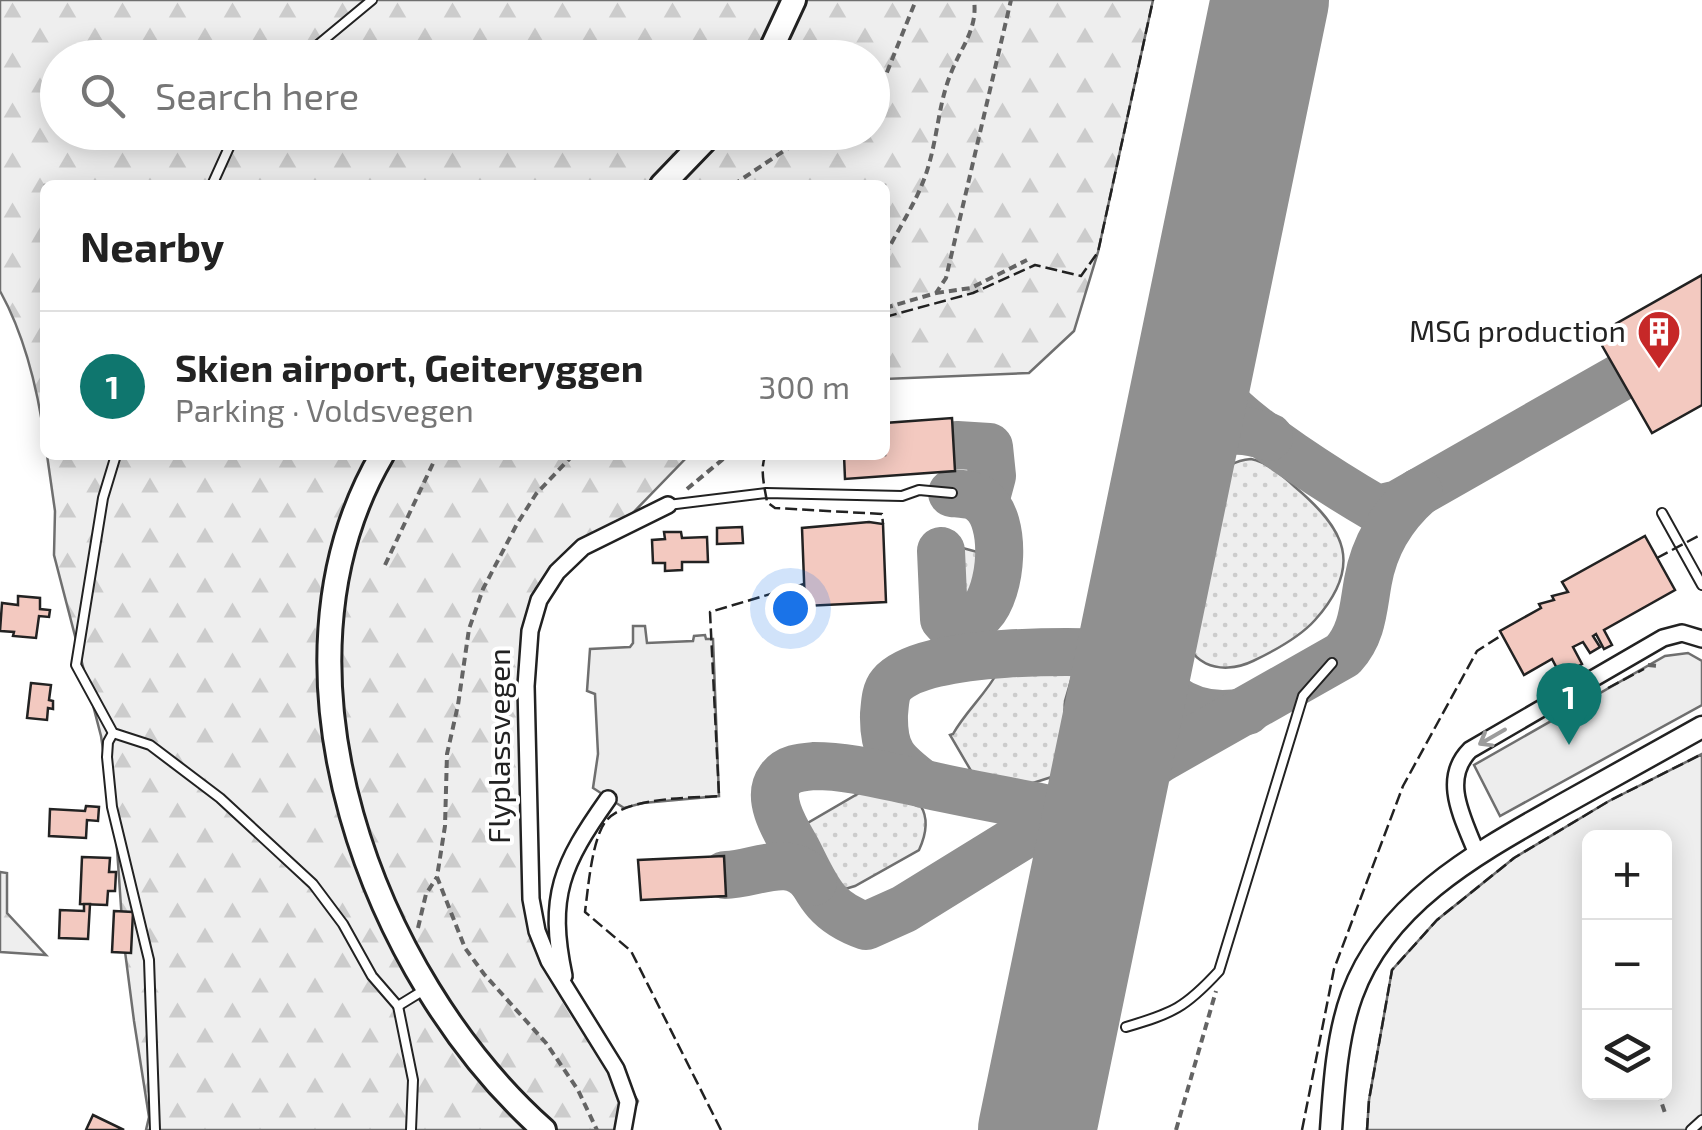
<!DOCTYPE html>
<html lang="en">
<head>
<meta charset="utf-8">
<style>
  :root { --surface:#fff; --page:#f2f2f2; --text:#222; --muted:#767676; --line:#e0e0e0; --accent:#0f766e }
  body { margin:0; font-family:"Exo 2",sans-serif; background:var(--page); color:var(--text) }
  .controls { position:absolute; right:30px; bottom:30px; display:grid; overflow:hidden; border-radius:15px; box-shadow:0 5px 25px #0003 }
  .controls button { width:90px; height:90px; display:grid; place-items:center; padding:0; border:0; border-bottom:2px solid var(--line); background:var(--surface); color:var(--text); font:50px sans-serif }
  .you { position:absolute; left:790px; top:608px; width:35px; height:35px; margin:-25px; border:8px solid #fff; border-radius:50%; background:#1a73e8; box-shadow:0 0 0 15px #1a73e833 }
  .badge { display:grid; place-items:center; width:65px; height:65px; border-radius:50%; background:var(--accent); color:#fff; font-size:32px; font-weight:700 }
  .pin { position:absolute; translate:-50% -82px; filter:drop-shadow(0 2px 5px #0008) }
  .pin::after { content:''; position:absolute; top:52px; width:35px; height:30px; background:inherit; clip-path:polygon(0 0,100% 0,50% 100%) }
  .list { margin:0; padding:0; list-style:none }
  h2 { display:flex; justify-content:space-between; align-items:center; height:130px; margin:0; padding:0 40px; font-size:42px }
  h2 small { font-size:32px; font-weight:400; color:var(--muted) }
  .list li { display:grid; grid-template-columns:65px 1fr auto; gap:30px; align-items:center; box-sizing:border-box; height:150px; padding:0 40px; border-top:2px solid var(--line) }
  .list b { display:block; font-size:38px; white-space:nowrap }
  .list p { margin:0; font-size:32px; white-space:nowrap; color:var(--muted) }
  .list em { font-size:32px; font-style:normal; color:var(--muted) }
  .icon { flex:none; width:55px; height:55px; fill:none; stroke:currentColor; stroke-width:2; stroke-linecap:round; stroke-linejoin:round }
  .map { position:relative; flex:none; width:1702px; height:1130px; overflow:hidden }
  .search { position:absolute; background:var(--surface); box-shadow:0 5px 25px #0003; left:40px; top:40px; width:850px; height:110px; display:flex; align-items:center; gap:25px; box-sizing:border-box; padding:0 35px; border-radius:55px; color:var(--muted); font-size:38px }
  .panel { position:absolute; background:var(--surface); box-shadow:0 5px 25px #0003; left:40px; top:180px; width:850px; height:280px; border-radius:15px }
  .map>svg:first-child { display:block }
  .grass { fill:url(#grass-dots); stroke:#6f6f6f; stroke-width:2.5 }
  .forest { fill:url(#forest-firs); stroke:#6f6f6f; stroke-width:2.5; fill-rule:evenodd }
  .garden { fill:#eee; stroke:#6f6f6f; stroke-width:2.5; fill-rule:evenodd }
  .parking { fill:#ededed; stroke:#6f6f6f; stroke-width:2.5 }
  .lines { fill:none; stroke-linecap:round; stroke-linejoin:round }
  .taxiway { stroke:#909090; stroke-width:48 }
  .runway { stroke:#909090; stroke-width:118 }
  .building { fill:#f3c9c0; stroke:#222; stroke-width:2.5 }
  .service-casing { stroke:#222; stroke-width:12 }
  .minor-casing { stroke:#222; stroke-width:20 }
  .tertiary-casing { stroke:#222; stroke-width:25 }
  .secondary-casing { stroke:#222; stroke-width:28 }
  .path { stroke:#646464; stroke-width:4; stroke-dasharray:8 5; stroke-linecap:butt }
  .service { stroke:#fff; stroke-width:8 }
  .minor { stroke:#fff; stroke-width:15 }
  .tertiary { stroke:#fff; stroke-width:20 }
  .secondary { stroke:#fff; stroke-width:22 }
  .fence { stroke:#222; stroke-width:2.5; stroke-dasharray:12 5; stroke-linecap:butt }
  .oneway { stroke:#9c9c9c }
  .labels { text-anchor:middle; stroke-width:8; stroke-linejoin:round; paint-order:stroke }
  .poi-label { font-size:30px; fill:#222; stroke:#fff; text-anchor:end }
  .street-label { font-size:30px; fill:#222; stroke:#fff }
</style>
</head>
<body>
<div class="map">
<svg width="1702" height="1130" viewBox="0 0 1702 1130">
  <defs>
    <pattern id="grass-dots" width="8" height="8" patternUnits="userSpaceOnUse" patternTransform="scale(2.5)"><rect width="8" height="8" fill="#eee"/><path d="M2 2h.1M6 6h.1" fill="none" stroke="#ccc" stroke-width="1.8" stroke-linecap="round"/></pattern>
    <pattern id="forest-firs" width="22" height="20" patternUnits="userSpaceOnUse" patternTransform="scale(2.5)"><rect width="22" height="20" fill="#eee"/><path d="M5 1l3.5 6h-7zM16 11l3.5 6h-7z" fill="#ccc"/></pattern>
  </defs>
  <rect width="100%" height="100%" fill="#fff"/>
  <g class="grass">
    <path d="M1251,459C1267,462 1283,476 1295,487C1345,529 1364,565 1315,620C1299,638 1274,651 1253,661C1220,677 1183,664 1184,623C1184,596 1194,567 1200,541C1204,523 1206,499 1215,482C1223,468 1235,460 1251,459Z"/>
    <polygon points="959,547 981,553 983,582 977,596 962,598"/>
    <path d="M1059,665L1079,674L1072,677L1065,701L1061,774L1014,789L977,781L950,735L953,734C966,711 986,694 999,670Z"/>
    <path d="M880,786C919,790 936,813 919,850L855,886L835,892L808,845L806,824L861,792Z"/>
  </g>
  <g class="forest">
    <path d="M0,0H1153L1098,252L1074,331L1029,373L885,379V185H45V442C38,391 25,336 0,291ZM58,58H872V132H58Z"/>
    <polygon points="47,455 689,455 627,519 581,539 536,588 521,665 525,834 542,921 567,989 638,1101 625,1130 146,1130 149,1117 134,1021 123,936 116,834 101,736 54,555 55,511"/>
    <polygon points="0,872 7,873 7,913 46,955 0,952"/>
  </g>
  <path class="garden" d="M1702,754V1130H1367L1369,1100L1392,970L1437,920L1514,858L1609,801ZM1590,838H1664V1092H1590Z"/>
  <g class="parking">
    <polygon points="633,626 645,626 647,643 693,641 694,636 705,635 706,639 713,639 719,796 643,803 624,808 593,788 598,754 595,694 587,691 590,649 630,647 633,643"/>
    <polygon points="1688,653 1702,661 1702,705 1500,816 1474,765 1665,656"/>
  </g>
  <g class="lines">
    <g class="taxiway">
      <path d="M1204,319C1203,346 1204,370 1219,394C1239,425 1341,488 1377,509L1398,504L1621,377"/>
      <polyline points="957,445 989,447 992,476 985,502"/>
      <path d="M1168,492C1191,445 1213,417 1269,437"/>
      <path d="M941,551L944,619L953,629C963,624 974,621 981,613C1002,591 1008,521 982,501C974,494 962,494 952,493"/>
      <path d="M923,784C894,762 883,753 884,714C885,705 885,692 891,685C923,646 1085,651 1135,654C1158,697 1196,723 1247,711"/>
      <path d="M1094,855L1086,829L1064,812C1016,802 968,794 920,783C885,776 850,766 814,766C802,767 788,768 780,779C765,799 787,832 797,850C817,889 823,911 866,926L904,909L1040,825L1064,812L1087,809L1161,758L1343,655C1363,633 1363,608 1368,581C1374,546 1393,515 1419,492"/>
      <path d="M725,875C756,875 790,851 813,882"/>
    </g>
    <polyline class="runway" points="1037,1130 1270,0"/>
  </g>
  <g class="building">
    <polygon points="1702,275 1702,405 1652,433 1596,335"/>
    <polygon points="952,418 955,471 845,479 844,455 885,455 885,423"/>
    <polygon points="869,522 883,524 886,602 805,606 802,528"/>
    <polygon points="742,527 743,543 717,544 717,528"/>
    <polygon points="664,532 681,532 682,538 707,537 708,562 682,562 682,570 665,571 665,563 653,563 652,540 665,539"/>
    <polygon points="1645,536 1675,590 1604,630 1612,645 1604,649 1596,634 1593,636 1600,647 1590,653 1583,642 1573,647 1582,664 1561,676 1552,659 1524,675 1500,631 1541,608 1539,604 1554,600 1552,596 1568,592 1562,582"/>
    <polygon points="18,596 40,598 40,609 50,610 49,617 39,616 36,638 13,636 14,632 0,631 2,603 18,605"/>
    <polygon points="31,683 51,685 49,700 53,701 53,709 48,708 47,720 27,718"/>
    <polygon points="86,806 99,807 98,821 87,820 86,838 49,836 50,809 85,811"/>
    <polygon points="724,856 726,896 641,900 638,860"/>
    <polygon points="82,857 110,858 109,872 116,872 115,891 108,891 107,905 80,904"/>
    <polygon points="84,904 90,904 88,939 59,938 60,910 84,911"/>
    <polygon points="114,911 133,912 131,953 112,952"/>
    <polygon points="93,1115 124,1130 86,1130"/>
  </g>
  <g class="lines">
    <defs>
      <g id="service">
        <polyline points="302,58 372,0"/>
        <polyline points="212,185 236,132"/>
        <polyline points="116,455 103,498 76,665 113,733 150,745 220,798 313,884 343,924 372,976 398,1006 424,990"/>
        <polyline points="668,505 766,493 902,496 919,490 952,493"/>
        <polyline points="1662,513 1702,585"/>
        <polyline points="113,733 108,742 107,757 112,807 149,960 155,1130"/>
        <polyline points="398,1006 413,1080 411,1130"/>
        <path d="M1126,1027C1173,1013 1185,1008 1219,971L1303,696L1332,663"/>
        <polyline points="1691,1130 1702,1120"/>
      </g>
      <g id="minor">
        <path d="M1477,854C1464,820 1440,780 1470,750L1663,638L1682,633L1702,639"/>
        <path d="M564,976C547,896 562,864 608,799"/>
        <polyline points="623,1130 628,1102 616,1069 549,961 537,931 531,899 526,686 530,631 539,600 557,572 583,547 668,505"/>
      </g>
      <path id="tertiary" d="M1331,1130C1334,1086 1337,1036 1352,995C1386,901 1481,851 1562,805C1609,779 1656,753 1702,727"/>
      <g id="secondary">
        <polyline points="767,58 794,0"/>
        <polyline points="662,185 713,132"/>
        <path d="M382,455C257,668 372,977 544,1130"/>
      </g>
    </defs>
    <use href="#service" class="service-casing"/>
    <use href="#minor" class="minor-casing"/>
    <use href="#tertiary" class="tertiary-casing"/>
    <use href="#secondary" class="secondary-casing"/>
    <g class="path">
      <polyline points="872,92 881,87 916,0"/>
      <polyline points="733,185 812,132"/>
      <path d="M885,255C900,226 921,195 929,164C938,133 939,102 951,73C961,47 978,29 974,0"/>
      <polyline points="936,293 971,288 1027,260"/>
      <polyline points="885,308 936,293 946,278 1011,0"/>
      <polyline points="573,455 536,494 517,524 483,589 469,629 458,705 447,754 445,826 437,877 465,948 484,974 546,1043 578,1090 597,1130"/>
      <polyline points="687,489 728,455"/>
      <polyline points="385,565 437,455"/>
      <polyline points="1648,665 1659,666"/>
      <polyline points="418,928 426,894 437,877"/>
      <polyline points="1658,1092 1665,1113"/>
      <polyline points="1176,1130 1216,991"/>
    </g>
    <use href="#service" class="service"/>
    <use href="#minor" class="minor"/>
    <use href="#tertiary" class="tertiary"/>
    <use href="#secondary" class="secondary"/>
    <g class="fence">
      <polyline points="885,317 973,293 1035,265 1081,276 1098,252 1153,0"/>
      <path d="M766,455C759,467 765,489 767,502L775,508L882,514L883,524"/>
      <polyline points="1657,558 1702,534"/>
      <polyline points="1608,688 1644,669"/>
      <path d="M721,1130L631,951L585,912C588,889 592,838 606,821C625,797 690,798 719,796L710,612L804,584"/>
      <polyline points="1302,1130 1334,969 1403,786 1477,651 1502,635"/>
      <polyline points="1367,1130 1369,1100 1392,970 1437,920 1514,858 1609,801 1702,754"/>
    </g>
  </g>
  <defs><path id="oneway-shaft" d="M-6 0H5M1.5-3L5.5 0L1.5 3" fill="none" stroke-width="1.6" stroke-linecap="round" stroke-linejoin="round" transform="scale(2.5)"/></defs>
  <use class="oneway" href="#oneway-shaft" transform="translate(1492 737) rotate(150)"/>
  <defs>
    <symbol id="building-pin" viewBox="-11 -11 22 30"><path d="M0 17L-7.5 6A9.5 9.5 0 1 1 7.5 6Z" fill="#c62828" stroke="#fff"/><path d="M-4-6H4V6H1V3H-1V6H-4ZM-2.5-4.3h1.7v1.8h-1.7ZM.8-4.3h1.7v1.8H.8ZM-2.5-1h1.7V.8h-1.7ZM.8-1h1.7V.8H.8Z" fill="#fff"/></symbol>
  </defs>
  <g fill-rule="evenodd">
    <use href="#building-pin" x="1634" y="307" width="50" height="68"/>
  </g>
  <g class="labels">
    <g class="poi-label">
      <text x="1626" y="342">MSG production</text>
    </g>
    <g class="street-label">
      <text transform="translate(500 746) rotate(-90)" y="10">Flyplassvegen</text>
    </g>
  </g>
</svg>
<div class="controls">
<button>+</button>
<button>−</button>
<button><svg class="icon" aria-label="layers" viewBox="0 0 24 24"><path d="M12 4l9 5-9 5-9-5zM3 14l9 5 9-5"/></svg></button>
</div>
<div class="you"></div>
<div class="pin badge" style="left:1569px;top:745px">1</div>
<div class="search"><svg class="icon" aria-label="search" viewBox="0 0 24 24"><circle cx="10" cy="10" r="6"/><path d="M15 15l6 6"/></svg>Search here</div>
<section class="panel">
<h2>Nearby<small></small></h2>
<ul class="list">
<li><span class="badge">1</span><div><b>Skien airport, Geiteryggen</b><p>Parking · Voldsvegen</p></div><em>300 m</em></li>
</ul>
</section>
</div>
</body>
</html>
